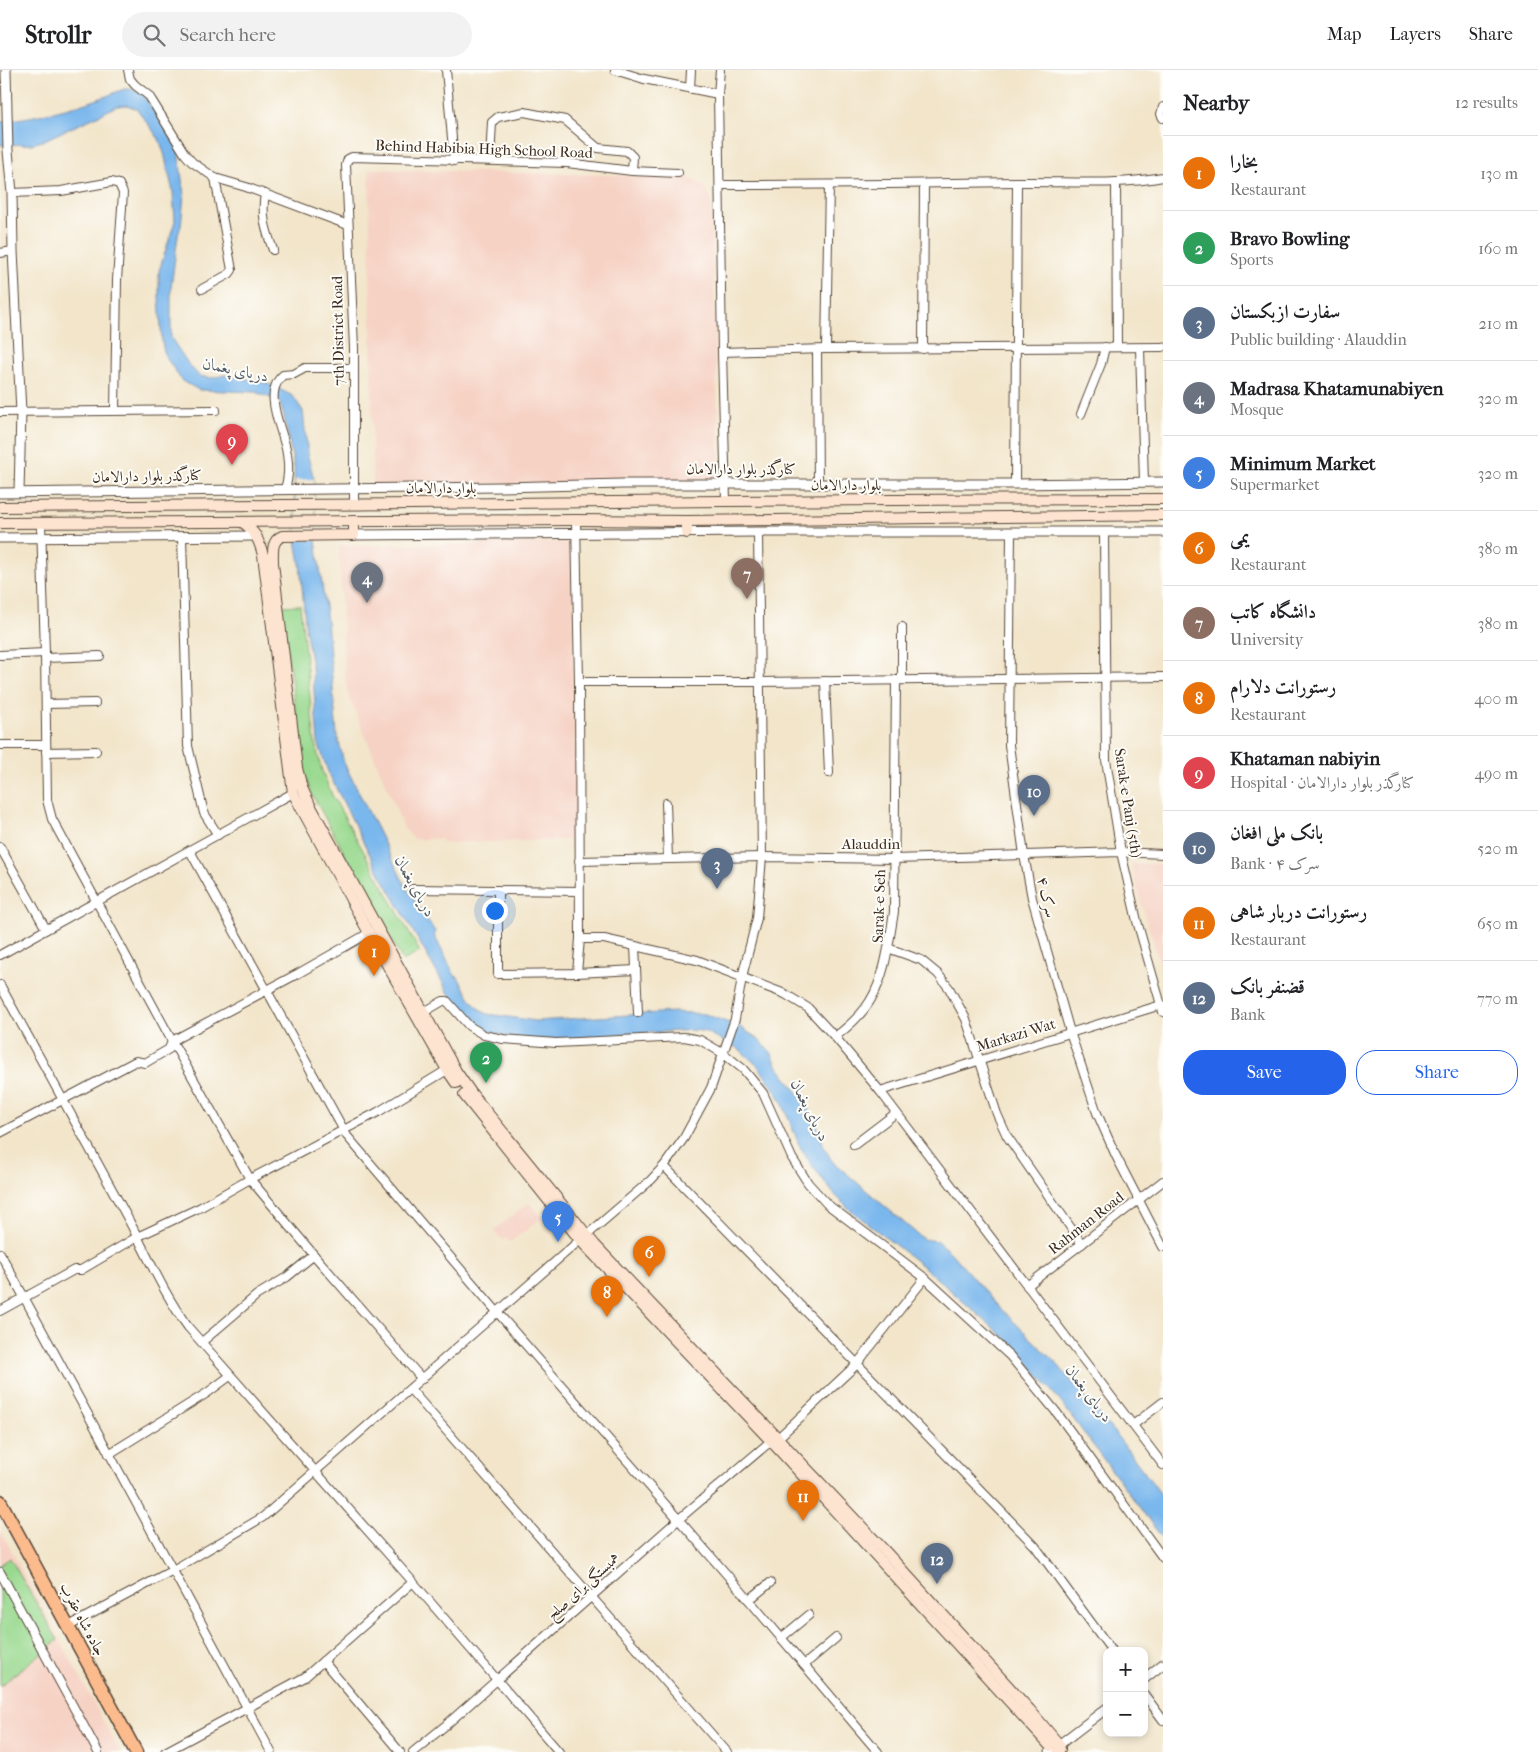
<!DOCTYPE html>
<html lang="en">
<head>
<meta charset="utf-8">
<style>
  :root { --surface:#fff; --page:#f2f2f2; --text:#202124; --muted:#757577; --line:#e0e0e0; --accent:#2563eb }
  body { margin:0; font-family:"IM FELL French Canon",Amiri,serif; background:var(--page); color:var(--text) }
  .controls { position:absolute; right:15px; bottom:15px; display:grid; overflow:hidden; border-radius:10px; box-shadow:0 2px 8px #0003 }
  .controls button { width:45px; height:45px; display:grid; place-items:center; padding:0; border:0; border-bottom:1px solid var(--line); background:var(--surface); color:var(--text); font:25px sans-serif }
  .you { position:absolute; left:494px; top:840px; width:18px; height:18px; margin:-12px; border:4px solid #fff; border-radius:50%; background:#1a73e8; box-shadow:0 0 0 8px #1a73e833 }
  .badge { display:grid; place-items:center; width:32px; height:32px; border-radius:50%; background:var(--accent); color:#fff; font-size:16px; font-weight:700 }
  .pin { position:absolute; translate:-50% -41px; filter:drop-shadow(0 1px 2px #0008) }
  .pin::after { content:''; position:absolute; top:26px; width:18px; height:15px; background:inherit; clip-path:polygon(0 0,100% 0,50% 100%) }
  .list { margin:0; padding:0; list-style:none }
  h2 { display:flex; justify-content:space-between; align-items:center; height:65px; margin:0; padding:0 20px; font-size:21px }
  h2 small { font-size:16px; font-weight:400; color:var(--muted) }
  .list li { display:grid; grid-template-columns:32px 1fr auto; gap:15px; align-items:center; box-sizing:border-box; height:75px; padding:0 20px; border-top:1px solid var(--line) }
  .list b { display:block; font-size:19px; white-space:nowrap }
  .list p { margin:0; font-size:16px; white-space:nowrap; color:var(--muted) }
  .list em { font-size:16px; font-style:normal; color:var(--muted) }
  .actions { display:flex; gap:10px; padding:15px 20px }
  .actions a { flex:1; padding:11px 0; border:1px solid var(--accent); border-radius:20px; text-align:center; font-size:18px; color:var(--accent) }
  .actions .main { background:var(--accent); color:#fff }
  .icon { flex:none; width:28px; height:28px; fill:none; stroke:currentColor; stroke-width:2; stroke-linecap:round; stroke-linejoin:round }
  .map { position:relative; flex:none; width:1163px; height:1682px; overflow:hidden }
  header { display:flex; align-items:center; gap:30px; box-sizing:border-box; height:70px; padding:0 25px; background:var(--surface); border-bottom:1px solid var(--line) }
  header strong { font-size:24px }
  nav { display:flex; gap:28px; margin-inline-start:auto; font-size:18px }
  .search { width:350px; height:45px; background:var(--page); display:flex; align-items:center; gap:12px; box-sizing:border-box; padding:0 18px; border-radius:28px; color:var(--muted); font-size:19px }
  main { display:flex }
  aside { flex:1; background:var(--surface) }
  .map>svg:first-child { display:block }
  .built { fill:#f6d2c4 }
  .green { fill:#99d98f; stroke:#6a8256 }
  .water { fill:#7ab7ed; stroke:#5a7086 }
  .pier { fill:#f2e5ca }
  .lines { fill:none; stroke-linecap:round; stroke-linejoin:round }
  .minor-casing { stroke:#564638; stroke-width:10 }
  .tertiary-casing { stroke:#564638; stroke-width:11 }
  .secondary-casing { stroke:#564638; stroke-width:12 }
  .trunk-casing { stroke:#564638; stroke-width:15 }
  .minor { stroke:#fff; stroke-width:8 }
  .tertiary { stroke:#fff; stroke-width:9 }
  .secondary { stroke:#fde4d1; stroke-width:10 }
  .trunk { stroke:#fbbb8d; stroke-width:12 }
  .labels { text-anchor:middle; stroke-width:4; stroke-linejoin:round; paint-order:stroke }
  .street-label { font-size:15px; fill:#3b2a1e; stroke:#fdfcf7 }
  .water-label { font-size:16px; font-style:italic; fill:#515b66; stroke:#fdfcf7 }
</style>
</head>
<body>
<header>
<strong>Strollr</strong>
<div class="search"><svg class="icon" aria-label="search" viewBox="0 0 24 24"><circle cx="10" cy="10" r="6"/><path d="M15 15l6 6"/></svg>Search here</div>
<nav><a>Map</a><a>Layers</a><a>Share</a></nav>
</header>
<main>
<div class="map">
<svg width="1163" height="1682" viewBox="0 0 1163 1682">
  <rect width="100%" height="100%" fill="#fdfcf7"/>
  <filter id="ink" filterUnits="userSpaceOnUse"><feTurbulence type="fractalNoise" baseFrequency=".02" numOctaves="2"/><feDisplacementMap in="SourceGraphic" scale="10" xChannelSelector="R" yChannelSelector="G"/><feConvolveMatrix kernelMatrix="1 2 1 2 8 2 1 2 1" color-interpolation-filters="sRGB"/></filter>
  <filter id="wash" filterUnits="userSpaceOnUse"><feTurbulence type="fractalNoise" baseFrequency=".0096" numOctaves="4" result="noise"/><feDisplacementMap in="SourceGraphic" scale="20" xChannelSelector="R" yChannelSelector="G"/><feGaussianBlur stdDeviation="1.12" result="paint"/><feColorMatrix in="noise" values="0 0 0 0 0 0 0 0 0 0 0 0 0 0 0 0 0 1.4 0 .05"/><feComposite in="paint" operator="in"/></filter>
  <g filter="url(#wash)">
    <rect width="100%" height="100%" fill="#f2e5ca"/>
    <g class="built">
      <polygon points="369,99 686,107 704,116 711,128 720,411 373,416"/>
      <polygon points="575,472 573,500 573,620 576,732 574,770 442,773 441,769 414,769 404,758 349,627 345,610 339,476"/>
      <polygon points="1131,794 1163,794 1163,904 1144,843"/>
      <polygon points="529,1133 542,1148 510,1172 506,1168 503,1171 494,1160"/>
      <polygon points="0,1460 67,1583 120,1682 0,1682"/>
    </g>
    <g class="green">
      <polygon points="300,535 315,673 322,701 332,725 420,882 403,891 312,724 304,703 281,536"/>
      <polygon points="10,1488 58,1570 0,1616 0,1495"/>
    </g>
    <path class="water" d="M124,19H130L142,23L178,79L184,125L181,156L178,165L171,217V268L189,295L199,306L211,308L225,305L259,311L271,315L293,326L303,341L308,387L314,409L316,470L327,551L337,665L344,693L406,817L436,863L434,865L455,906L458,907C466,920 472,937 487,944L536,951L674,942L705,944L740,957L757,968L771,982L777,995L801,1027L817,1055L824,1077L832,1091L923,1169L937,1171L950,1182L997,1235L1058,1295L1117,1366L1163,1427V1469L1060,1331L1013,1275L926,1199L849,1139L834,1124L813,1097L800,1077L781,1030L773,1017L758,996L739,979L706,962L695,960C666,962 638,963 610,965C574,968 526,975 491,962C476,957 466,946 455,934L375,795L328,702L318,672L312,596L306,563L300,493L296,470L294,397L284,346L279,331L255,322L199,320L182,311L165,286L162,273L159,227V201L175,151L173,122L164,83L159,69L137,39L127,35L117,36L93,48L42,71L32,74L0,75V52C45,45 82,37 124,19Z"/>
    <polygon class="pier" points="314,409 316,470 296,470 295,410"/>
  </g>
  <g filter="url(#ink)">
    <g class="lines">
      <defs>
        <g id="minor">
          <polyline points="128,0 130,9 135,15 149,26 185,84 192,92 215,108 246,117 348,155"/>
          <polyline points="446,0 454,91"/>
          <polyline points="615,0 644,9 718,24"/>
          <polyline points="720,0 718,24 722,282 726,431"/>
          <polyline points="690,19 691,0"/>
          <polyline points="1163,37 1161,44 1163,48"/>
          <polyline points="490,90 492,52 498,47 524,42 565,50 598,78 627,81 633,87 632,101"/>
          <polyline points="1116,113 1117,277"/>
          <path d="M721,115C819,115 918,114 1016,112C1065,111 1114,116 1163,107"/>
          <polyline points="12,123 61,121 112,112 119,114 123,123 117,210 115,341"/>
          <path d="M265,124C261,146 266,160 273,180"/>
          <polyline points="0,183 13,181"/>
          <polyline points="202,219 229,204 232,200 215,108"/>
          <polyline points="1140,278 1144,412"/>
          <polyline points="826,279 829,115"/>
          <polyline points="923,279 924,114"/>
          <polyline points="817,280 818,414"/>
          <polyline points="722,282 826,279 1163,277"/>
          <polyline points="0,342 216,340"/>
          <polyline points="1081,344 1101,294 1105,277"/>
          <polyline points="1015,414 1017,112"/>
          <path d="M285,419C289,407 289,396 287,384C284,361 261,324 283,305L294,304L305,298H353"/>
          <polyline points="354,433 354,278 346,95 348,89 352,87 567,93 632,101 678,103"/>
          <polyline points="576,450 579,612 580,869 577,903"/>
          <polyline points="41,453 45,583 47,730 52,749 172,971 250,1109 314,1185 422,1309"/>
          <polyline points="1011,462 1009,675 1024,785 1032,828 1070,962 1097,1043 1116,1086 1163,1177"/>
          <polyline points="1104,463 1106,690 1121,782 1137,851 1163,942"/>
          <polyline points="182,467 188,676 204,743 218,765"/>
          <polyline points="902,557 902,610"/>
          <polyline points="0,585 45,583"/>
          <polyline points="45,588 100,586"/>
          <polyline points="825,611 829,703"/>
          <polyline points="579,612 759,612 1163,607"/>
          <polyline points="46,634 95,633"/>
          <polyline points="0,675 46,675"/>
          <polyline points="46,682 96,681"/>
          <polyline points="666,733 668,789"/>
          <polyline points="0,777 46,859"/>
          <polyline points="190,781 347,1066 498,1243 749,1530 878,1682"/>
          <polyline points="579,791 762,787 894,789 1121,782 1163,784"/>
          <polyline points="412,819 579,821"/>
          <polyline points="498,821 498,904 577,903 636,900"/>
          <polyline points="580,869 604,869 697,890 785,924 808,938 835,967 880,1021 1163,1395"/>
          <polyline points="635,876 638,943"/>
          <polyline points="888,878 921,890 938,904 949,918 966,949 997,1044 1007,1066 1082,1174"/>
          <polyline points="0,885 293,723"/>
          <path d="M0,915C42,991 84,1068 126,1145C146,1182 163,1223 188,1257L413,1512L559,1682"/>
          <polyline points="424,942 443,931 447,931 469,956 484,965 503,969 556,973 684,967 700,970 724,984 743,999 763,1023 792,1088 808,1113 827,1134 925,1208 1010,1286 1057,1343 1163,1488"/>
          <path d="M835,967C848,957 861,946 870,931C886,905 889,871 894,842L896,610"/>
          <polyline points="880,1021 1161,935"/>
          <polyline points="0,1063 136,991 145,993 169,979 172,971 299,903 369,863"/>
          <polyline points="854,1075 896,1043"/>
          <polyline points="664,1096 1035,1476 1112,1581"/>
          <polyline points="587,1165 651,1110 664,1096 684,1068 711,1018 735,949 742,907 757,848 762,787 758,462"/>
          <path d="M0,1183C90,1350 182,1515 271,1682"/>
          <polyline points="1027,1216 1163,1111"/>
          <polyline points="0,1241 74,1200 81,1200 137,1167 201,1137 250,1109 378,1042 447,1000"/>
          <polyline points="202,1272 257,1225 287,1207 314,1185"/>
          <polyline points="410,1319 727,1682"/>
          <polyline points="1133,1355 1163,1332"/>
          <polyline points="778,1368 856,1295 925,1208"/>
          <polyline points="109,1384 207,1323 230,1306"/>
          <polyline points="0,1502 98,1682"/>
          <polyline points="749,1530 770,1513"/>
          <polyline points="69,1556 173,1500 263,1447 580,1170"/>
          <polyline points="781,1568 809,1545"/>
          <polyline points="323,1591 400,1682"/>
          <polyline points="804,1595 836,1568"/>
          <polyline points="1144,1624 1163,1650"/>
          <polyline points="165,1682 305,1607 413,1512"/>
          <polyline points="413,1682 446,1655 679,1449 771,1371"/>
        </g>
        <g id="tertiary">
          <polyline points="6,0 8,81 12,123 13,181 21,342 19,422"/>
          <polyline points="0,423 501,417 622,414 1015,414 1163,412"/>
          <polyline points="354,465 758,462 1163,462"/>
          <polyline points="0,468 257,466"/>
          <polyline points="1144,1609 1163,1594"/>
          <polyline points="1060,1674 1107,1638"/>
          <polyline points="1050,1682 1051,1681"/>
        </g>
        <g id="secondary">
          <path d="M0,437C242,436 483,433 725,431C871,429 1017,430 1163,429"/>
          <path d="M354,451V465L282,466C271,471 273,482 273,493L297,698L302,718L310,735L456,1001L472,1024L595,1175L884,1480L1030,1640L1057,1672"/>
          <polyline points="687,451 687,463"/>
          <path d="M242,452C255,461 259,470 263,485L293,723L369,863L447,1000L456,1013"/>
          <polyline points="0,453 576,450 687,451 1163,445"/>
          <polyline points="464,1025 580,1170 771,1371 1050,1676"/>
          <polyline points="1052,1673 1056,1672 1059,1674 1060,1679 1058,1682"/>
        </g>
        <polyline id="trunk" points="0,1431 136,1682"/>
      </defs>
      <use href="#minor" class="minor-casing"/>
      <use href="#tertiary" class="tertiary-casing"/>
      <use href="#secondary" class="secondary-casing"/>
      <use href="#trunk" class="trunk-casing"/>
      <use href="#minor" class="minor"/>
      <use href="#tertiary" class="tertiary"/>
      <use href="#secondary" class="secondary"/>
      <use href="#trunk" class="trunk"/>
    </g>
  </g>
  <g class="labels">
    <g class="street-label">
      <text transform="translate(484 79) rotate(2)" y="5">Behind Habibia High School Road</text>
      <text transform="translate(338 261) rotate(-91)" y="5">7th District Road</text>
      <text x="741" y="404">کنارگذر بلوار دارالامان</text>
      <text transform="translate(147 406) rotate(-1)" y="5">کنارگذر بلوار دارالامان</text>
      <text x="846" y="420">بلوار دارالامان</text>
      <text x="441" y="423">بلوار دارالامان</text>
      <text transform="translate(1128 733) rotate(81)" y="5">Sarak-e Panj (5th)</text>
      <text x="871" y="779">Alauddin</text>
      <text transform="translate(1047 827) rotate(77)" y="5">سرک ۴</text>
      <text transform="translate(879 836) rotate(-88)" y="5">Sarak-e Seh</text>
      <text transform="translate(1016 965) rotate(-17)" y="5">Markazi Wat</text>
      <text transform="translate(1086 1153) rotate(-38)" y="5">Rahman Road</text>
      <text transform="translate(583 1516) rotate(-42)" y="5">همبستگی برای صلح</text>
      <text transform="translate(83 1549) rotate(62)" y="5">جاده شاه عقرب</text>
    </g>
    <g class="water-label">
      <text transform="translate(236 299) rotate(12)" y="6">دریای پغمان</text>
      <text transform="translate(416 816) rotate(61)" y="6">دریای پغمان</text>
      <text transform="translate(811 1040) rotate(63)" y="6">دریای پغمان</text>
      <text transform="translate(1090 1323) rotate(53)" y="6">دریای پغمان</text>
    </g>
  </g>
</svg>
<div class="controls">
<button>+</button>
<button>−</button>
</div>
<div class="you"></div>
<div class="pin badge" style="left:374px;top:906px;background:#e8710a">1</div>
<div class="pin badge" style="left:486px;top:1013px;background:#2e9e5b">2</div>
<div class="pin badge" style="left:717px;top:819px;background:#5c6f8a">3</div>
<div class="pin badge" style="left:367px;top:533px;background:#6b7280">4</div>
<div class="pin badge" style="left:558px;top:1172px;background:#3f7fe0">5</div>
<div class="pin badge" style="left:649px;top:1207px;background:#e8710a">6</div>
<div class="pin badge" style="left:747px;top:529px;background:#8d6e63">7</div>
<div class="pin badge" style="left:607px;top:1247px;background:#e8710a">8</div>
<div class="pin badge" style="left:232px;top:395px;background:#e0444e">9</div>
<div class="pin badge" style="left:1034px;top:746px;background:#5c6f8a">10</div>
<div class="pin badge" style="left:803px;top:1451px;background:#e8710a">11</div>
<div class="pin badge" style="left:937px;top:1514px;background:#5c6f8a">12</div>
</div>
<aside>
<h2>Nearby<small>12 results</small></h2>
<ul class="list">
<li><span class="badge" style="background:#e8710a">1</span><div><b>بخارا</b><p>Restaurant</p></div><em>130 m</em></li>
<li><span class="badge" style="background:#2e9e5b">2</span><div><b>Bravo Bowling</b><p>Sports</p></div><em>160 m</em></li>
<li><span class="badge" style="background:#5c6f8a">3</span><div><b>سفارت ازبکستان</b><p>Public building · Alauddin</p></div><em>210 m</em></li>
<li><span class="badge" style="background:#6b7280">4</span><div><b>Madrasa Khatamunabiyen</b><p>Mosque</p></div><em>320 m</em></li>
<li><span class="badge" style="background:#3f7fe0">5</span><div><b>Minimum Market</b><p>Supermarket</p></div><em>320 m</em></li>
<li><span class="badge" style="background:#e8710a">6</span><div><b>یمی</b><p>Restaurant</p></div><em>380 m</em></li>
<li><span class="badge" style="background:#8d6e63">7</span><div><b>دانشگاه کاتب</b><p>University</p></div><em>380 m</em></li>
<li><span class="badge" style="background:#e8710a">8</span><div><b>رستورانت دلارام</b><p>Restaurant</p></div><em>400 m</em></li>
<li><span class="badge" style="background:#e0444e">9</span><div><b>Khataman nabiyin</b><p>Hospital · کنارگذر بلوار دارالامان</p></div><em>490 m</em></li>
<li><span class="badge" style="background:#5c6f8a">10</span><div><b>بانک ملی افغان</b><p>Bank · سرک ۴</p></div><em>520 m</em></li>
<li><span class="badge" style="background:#e8710a">11</span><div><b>رستورانت دربار شاهی</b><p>Restaurant</p></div><em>650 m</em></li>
<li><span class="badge" style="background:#5c6f8a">12</span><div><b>قضنفر بانک</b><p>Bank</p></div><em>770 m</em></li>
</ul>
<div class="actions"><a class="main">Save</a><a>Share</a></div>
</aside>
</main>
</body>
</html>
